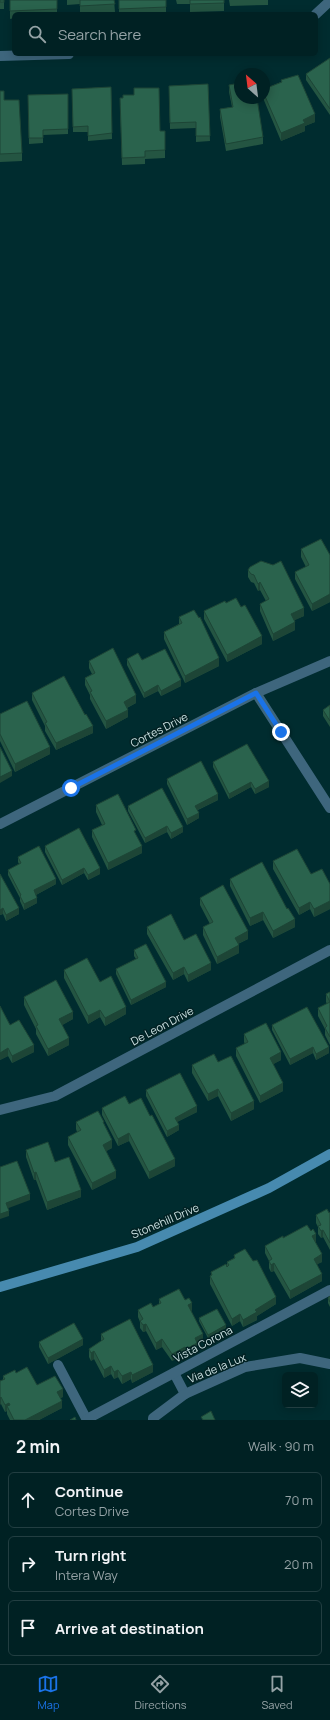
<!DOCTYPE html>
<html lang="en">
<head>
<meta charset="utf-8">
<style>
  :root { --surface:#002123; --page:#0a292b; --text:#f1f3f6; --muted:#95a3a6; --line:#223e41; --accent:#1a73e8 }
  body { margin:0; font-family:Manrope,sans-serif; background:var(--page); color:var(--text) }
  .controls { position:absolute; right:12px; bottom:12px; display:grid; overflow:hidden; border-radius:6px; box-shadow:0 2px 10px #0003 }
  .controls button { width:36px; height:36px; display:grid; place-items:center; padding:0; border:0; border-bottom:1px solid var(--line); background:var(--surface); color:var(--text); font:20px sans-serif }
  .compass { position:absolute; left:234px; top:68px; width:36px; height:36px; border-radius:50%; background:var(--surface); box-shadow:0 2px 10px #0003; rotate:332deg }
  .stop { position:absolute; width:12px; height:12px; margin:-9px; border:3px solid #1a73e8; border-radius:50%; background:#fff }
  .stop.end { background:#1a73e8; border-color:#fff; box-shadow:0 1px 4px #0008 }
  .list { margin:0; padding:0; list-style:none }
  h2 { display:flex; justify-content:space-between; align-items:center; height:52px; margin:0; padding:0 16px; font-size:17px }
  h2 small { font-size:13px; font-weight:400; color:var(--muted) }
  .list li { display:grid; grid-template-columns:26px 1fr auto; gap:12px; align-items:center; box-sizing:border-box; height:56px; margin:0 8px 8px; padding:0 8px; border:1px solid var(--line); border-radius:6px }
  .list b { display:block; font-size:15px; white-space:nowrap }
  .list p { margin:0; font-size:13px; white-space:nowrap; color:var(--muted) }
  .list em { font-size:13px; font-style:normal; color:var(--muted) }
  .icon { flex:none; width:22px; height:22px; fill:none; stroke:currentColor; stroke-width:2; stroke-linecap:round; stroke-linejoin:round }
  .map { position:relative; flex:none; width:330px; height:1420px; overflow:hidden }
  .search { position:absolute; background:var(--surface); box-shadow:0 2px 10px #0003; left:12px; right:12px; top:12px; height:44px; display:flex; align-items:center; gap:10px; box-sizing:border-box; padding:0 14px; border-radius:6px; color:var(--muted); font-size:15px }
  .sheet { height:244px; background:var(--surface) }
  nav { display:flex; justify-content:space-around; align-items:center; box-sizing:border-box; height:56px; border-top:1px solid var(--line); background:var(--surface); font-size:11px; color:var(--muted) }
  nav a { display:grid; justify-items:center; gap:2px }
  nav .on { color:var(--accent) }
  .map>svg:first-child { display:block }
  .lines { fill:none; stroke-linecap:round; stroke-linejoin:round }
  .minor { stroke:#3e667d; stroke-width:10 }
  .secondary { stroke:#478aaf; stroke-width:10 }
  .wall { fill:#245542 }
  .shaded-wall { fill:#1d4536 }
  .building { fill:#2a634d; stroke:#1d4536 }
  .route { stroke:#1a73e8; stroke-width:5 }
  .labels { text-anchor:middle; stroke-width:3; stroke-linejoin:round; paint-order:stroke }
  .street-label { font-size:11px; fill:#cbe1e2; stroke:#022123 }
</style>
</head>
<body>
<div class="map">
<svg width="330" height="1420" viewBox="0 0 330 1420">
  <rect width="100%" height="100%" fill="#002c2f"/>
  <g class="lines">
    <g class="minor">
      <polyline points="316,14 330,1"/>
      <polyline points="0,56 69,54"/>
      <polyline points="256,693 330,808"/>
      <polyline points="0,824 256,693 330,661"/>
      <polyline points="0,1110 55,1096 330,950"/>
      <polyline points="58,1365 87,1420"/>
      <polyline points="174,1373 185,1394"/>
      <polyline points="87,1419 330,1290"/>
      <polyline points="153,1420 153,1418 185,1394 245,1367 300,1358 330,1364"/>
    </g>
    <polyline class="secondary" points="0,1287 137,1247 269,1188 330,1154"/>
  </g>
  <g class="wall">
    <rect x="0" y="0" width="4" height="9"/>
    <polygon points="10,0 57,0 57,14 14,14 14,18 10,19"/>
    <polygon points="67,0 114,0 115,12 80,13 80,4 67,5"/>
    <rect x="119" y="0" width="47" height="14"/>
    <polygon points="176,0 224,0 224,11 190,12 190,4 177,4"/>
    <polygon points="229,0 268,0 268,5 230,6"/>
    <polygon points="330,58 330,115 306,80 306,74"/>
    <polygon points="281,80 315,122 305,126 305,131 281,141 263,98 264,98 264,89 281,82"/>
    <polygon points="208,84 210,141 196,142 196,128 170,129 169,86"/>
    <polygon points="229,85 263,137 263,144 226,151 220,117 220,109 232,107 229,92"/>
    <polygon points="111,87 112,139 88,141 88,132 73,132 72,89"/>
    <polygon points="0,91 4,100 22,153 22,161 0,162"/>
    <polygon points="68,94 68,134 43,135 43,143 29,144 28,95"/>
    <polygon points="120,105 160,131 165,150 165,158 145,159 145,164 122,165"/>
    <polygon points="301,549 330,555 330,602 312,611 295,579 295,572 306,567 301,557"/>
    <polygon points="248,570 304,616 294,620 295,630 273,641 260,611 260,604 266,601 260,590 258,591 254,583 251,582 248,577"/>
    <polygon points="226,603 262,644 227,662 204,619 204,611"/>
    <polygon points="179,617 219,666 185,683 164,639 164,632 179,624"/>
    <polygon points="127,659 142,660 181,686 161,696 158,691 144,698 127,665"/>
    <polygon points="89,661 136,703 127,708 128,717 106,729 90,699 90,695 85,685 85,678 92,674 89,668"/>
    <polygon points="32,693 93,733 56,750 45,731 45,726 32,700"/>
    <polygon points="330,705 330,727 323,716 323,710"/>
    <polygon points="0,714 50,754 15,772 0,741"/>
    <polygon points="213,762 269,787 255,794 251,787 229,799 213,767"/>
    <polygon points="167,779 218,800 198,810 199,818 187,825 167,784"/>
    <polygon points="96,805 142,853 108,870 92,837 92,830 102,825 96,812"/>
    <polygon points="128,806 183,832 171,839 167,832 145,843 128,811"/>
    <polygon points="45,846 100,874 88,880 84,873 62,885 45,852"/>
    <polygon points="18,857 56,884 36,895 37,903 24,910 20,901 20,898 8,875 8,870 19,864 18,862"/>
    <polygon points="273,861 311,874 330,884 330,909 314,917 310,909 299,915 273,869"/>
    <polygon points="0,874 19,914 6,921 3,914 0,915"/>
    <polygon points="230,879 295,927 273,938 263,920 250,926 230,886"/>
    <polygon points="200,898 248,939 238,944 239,953 217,964 203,935 203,927 210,924 200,905"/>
    <polygon points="147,927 184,940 211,970 188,982 184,974 173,980 147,934"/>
    <polygon points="134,950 166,987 131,1005 116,974 116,969 136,959 134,956"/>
    <polygon points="64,970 100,982 126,1014 105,1026 100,1017 88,1024 64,978"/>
    <polygon points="330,992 330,1045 325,1035 325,1029 318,1016 318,1008 327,1004 326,1002 326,994"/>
    <polygon points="24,997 73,1019 62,1025 69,1045 48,1056 36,1034 36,1029 24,1005"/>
    <polygon points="0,1006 10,1025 34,1052 12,1063 8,1056 0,1060"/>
    <polygon points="272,1025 329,1053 316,1060 313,1053 290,1065 272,1030"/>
    <polygon points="244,1034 281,1060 273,1064 283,1091 260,1103 236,1056 236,1048 245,1044 244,1042"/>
    <polygon points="218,1062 254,1109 231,1121 218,1096 208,1101 192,1073 192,1065"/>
    <polygon points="146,1090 197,1112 177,1122 179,1130 167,1137 146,1096"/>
    <polygon points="129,1104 150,1116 175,1166 149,1179 129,1141 118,1146 102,1115 102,1108"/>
    <polygon points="76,1122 104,1125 112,1148 106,1151 116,1178 92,1190 68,1145 68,1137 77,1132 76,1129"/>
    <polygon points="26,1150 55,1162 81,1197 47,1210 36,1180 34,1180 26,1157"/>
    <polygon points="330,1212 330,1250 323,1237 321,1238 318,1234 318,1227 316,1223 316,1215"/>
    <polygon points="283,1238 316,1242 315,1242 322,1262 317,1264 322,1281 290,1299 274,1271 271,1272 269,1268 269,1261 265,1253 265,1246"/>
    <polygon points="234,1255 276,1304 257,1316 257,1320 243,1327 240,1321 232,1326 210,1284 210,1276 211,1276 211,1272 227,1267 227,1262 234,1258"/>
    <polygon points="330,1296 330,1307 328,1303 328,1298"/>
    <polygon points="159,1299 185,1300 192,1310 191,1311 203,1341 197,1344 197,1350 186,1356 185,1354 172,1361 162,1347 156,1350 146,1331 143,1332 140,1328 140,1322 138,1317 138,1310 153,1307 159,1304"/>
    <polygon points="199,1318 226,1328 208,1338 199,1321"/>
    <polygon points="101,1334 153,1372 132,1383 131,1379 122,1384 118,1377 114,1379 111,1374 104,1378 94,1359 91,1361 89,1357 89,1349 101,1341"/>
    <polygon points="39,1342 83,1345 48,1364 39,1347"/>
    <polygon points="16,1373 37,1385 63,1397 60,1398 62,1408 39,1420 10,1420 7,1414 7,1411 5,1412 1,1404 0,1381 3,1380 3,1376"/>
  </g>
  <g class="shaded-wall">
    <polygon points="315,114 315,122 305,126 305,131 281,141 281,133 303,120"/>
    <polygon points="260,582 260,590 258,591 258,584"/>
    <polygon points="330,594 330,602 312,611 312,604"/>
    <polygon points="304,608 304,616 291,622 291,614"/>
    <polygon points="295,622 295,630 273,641 273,634"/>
    <polygon points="262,636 262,644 227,662 227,655"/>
    <polygon points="219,658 219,666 185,683 185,676"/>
    <polygon points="181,680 181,686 161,696 161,691"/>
    <polygon points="158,685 158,691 144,698 144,693"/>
    <polygon points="136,695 136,703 124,709 124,702"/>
    <polygon points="128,710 128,717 106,729 106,721"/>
    <polygon points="93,726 93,733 56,750 56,743"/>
    <polygon points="50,747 50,754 15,772 15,764"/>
    <polygon points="12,771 12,776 0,783 0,777"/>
    <polygon points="269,781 269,787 255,794 255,789"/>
    <polygon points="251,782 251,787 229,799 229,794"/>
    <polygon points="218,794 218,800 195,811 195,806"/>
    <polygon points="199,813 199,818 187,825 187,819"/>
    <polygon points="167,826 167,832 145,843 145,838"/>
    <polygon points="183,827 183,832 171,839 171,833"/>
    <polygon points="142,846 142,853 108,870 108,863"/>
    <polygon points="84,868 84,873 62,885 62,880"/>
    <polygon points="100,868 100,874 88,880 88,875"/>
    <polygon points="56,879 56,884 34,896 34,890"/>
    <polygon points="37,898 37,903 24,910 24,904"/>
    <polygon points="330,901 330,909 314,917 314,909"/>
    <polygon points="310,902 310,909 299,915 299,908"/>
    <polygon points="3,908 3,914 0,915 0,910"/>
    <polygon points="19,908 19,914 6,921 6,915"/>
    <polygon points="263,912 263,920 250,926 250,918"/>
    <polygon points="295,919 295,927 273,938 273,931"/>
    <polygon points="248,931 248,939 235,945 235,938"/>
    <polygon points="239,945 239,953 217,964 217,957"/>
    <polygon points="211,963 211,970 188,982 188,975"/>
    <polygon points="184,967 184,974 173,980 173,973"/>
    <polygon points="166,982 166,987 131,1005 131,1000"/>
    <polygon points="126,1007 126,1014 105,1026 105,1018"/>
    <polygon points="100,1010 100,1017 88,1024 88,1016"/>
    <polygon points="73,1012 73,1019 59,1027 59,1019"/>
    <polygon points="69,1038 69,1045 48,1056 48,1049"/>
    <polygon points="34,1045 34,1052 12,1063 12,1056"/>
    <polygon points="313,1047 313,1053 290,1065 290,1059"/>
    <polygon points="329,1047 329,1053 316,1060 316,1054"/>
    <polygon points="8,1048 8,1056 0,1060 0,1053"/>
    <polygon points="281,1052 281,1060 270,1066 270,1058"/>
    <polygon points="283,1083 283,1091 260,1103 260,1096"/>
    <polygon points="218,1089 218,1096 208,1101 208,1094"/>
    <polygon points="254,1101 254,1109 231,1121 231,1113"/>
    <polygon points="197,1106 197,1112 175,1123 175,1118"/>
    <polygon points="179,1125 179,1130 167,1137 167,1131"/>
    <polygon points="129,1133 129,1141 118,1146 118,1139"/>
    <polygon points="112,1140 112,1148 103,1153 103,1145"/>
    <polygon points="175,1159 175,1166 149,1179 149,1172"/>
    <polygon points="116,1171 116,1178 92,1190 92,1183"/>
    <polygon points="36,1172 36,1180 34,1180 34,1173"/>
    <polygon points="81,1190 81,1197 47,1210 47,1202"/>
    <polygon points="30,1194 30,1200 6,1209 6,1203"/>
    <polygon points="9,1211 9,1216 0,1219 0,1214"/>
    <polygon points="323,1230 323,1237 321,1238 321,1231"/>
    <polygon points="316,1234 316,1242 312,1243 312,1236"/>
    <polygon points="322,1254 322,1262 314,1266 314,1259"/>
    <polygon points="274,1263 274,1271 271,1272 271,1265"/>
    <polygon points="322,1274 322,1281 290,1299 290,1291"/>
    <polygon points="276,1297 276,1304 257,1316 257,1320 243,1327 243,1320 255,1310"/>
    <polygon points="192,1303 192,1310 188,1312 188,1305"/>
    <polygon points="240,1314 240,1321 232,1326 232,1319"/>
    <polygon points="146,1324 146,1331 143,1332 143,1325"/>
    <polygon points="226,1325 226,1328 208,1338 208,1335"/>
    <polygon points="203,1334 203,1341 197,1344 197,1350 186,1356 186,1349 195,1338"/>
    <polygon points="83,1339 83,1345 48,1364 48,1358"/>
    <polygon points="162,1339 162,1347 156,1350 156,1343"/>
    <polygon points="185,1347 185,1354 172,1361 172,1354"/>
    <polygon points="94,1351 94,1359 91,1361 91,1353"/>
    <polygon points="153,1365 153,1372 132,1383 132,1375"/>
    <polygon points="111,1366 111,1374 104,1378 104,1370"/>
    <polygon points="118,1370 118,1377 114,1379 114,1372"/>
    <polygon points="131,1372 131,1379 122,1384 122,1376"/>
    <polygon points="63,1389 63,1397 57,1399 57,1392"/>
    <polygon points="1,1397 1,1404 0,1405 0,1398"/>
    <polygon points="62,1401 62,1408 39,1420 25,1420"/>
    <polygon points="9,1403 9,1410 7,1406 7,1411 5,1412 5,1405"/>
  </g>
  <g class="building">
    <rect x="0" y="0" width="4" height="2"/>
    <polygon points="10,0 57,0 57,9 10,11"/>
    <polygon points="80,0 114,0 115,4 80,6"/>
    <polygon points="119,0 166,0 166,7 119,9"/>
    <polygon points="190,0 224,0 224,3 190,4"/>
    <polygon points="330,58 330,109 306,74"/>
    <polygon points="298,75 315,114 303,120 305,123 281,133 264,94 264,89 282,82 281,80"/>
    <polygon points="240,83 240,98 257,98 263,137 226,144 220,109 233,107 229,85"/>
    <polygon points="208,84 210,136 196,136 196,122 170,123 169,86"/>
    <polygon points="111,87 112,133 88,136 88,126 73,127 72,89"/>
    <polygon points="134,88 159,88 160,131 165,131 165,150 145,151 145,157 122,158 120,98 123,98 123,95 134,95"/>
    <polygon points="0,91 4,91 4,100 19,100 22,153 0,154"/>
    <polygon points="68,94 68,129 43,130 43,138 29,138 28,95"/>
    <polygon points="321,539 330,555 330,594 312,604 295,572 309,565 301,549"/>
    <polygon points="261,561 273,565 281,561 304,608 291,614 295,622 273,634 260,604 269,599 260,582 258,584 254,575 251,574 248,570 250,567"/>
    <polygon points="236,598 241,607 245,605 262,636 227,655 204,611 225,601 226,603"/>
    <polygon points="194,610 199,618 200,617 219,658 185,676 164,632 182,623 179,617"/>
    <polygon points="113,648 136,695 124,702 128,710 106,721 90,692 92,691 85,678 95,673 89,661"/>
    <polygon points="165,649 181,680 161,691 158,685 144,693 127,659 138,653 142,660"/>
    <polygon points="64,676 85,715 86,714 93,726 56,743 45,723 47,722 32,693"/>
    <polygon points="27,701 50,747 15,764 0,734 0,714"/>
    <polygon points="330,705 330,721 323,710"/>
    <polygon points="247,744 269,781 255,789 251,782 229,794 213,762"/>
    <polygon points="0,747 12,771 0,777"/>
    <polygon points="201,761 218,794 195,806 199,813 187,819 167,779"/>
    <polygon points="162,788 183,827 171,833 167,826 145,838 128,806"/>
    <polygon points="118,794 136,830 134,831 142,846 108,863 92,830 105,824 96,805"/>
    <polygon points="79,828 100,868 88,875 84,868 62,880 45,846"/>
    <polygon points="39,846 56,879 34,890 37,898 24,904 20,896 21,895 8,870 21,863 18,857"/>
    <polygon points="297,849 311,874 322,869 330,884 330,901 314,909 310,902 299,908 273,861"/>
    <polygon points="262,862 287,909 288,908 295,919 273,931 263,912 250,918 230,879"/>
    <polygon points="0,874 19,908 6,915 3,908 0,910"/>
    <polygon points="223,885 248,931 235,938 239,945 217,957 203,927 213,922 200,898"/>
    <polygon points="171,914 184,940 196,934 211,963 188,975 184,967 173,973 147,927"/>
    <polygon points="146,944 166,982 131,1000 116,969 138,958 134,950"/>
    <polygon points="87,958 100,982 111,976 126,1007 105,1018 100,1010 88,1016 64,970"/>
    <polygon points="56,980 73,1012 59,1019 69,1038 48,1049 36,1026 38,1025 24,997"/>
    <polygon points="330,992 330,1037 325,1028 327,1026 318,1008 330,1002 326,994"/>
    <polygon points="0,1006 10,1025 19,1020 34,1045 12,1056 8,1048 0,1053"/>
    <polygon points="307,1007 329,1047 316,1054 313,1047 290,1059 272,1025"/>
    <polygon points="266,1023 281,1052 270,1058 283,1083 260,1096 236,1048 248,1042 244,1034"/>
    <polygon points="214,1054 218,1062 231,1056 254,1101 231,1113 218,1089 208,1094 192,1065"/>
    <polygon points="180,1073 197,1106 175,1118 179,1125 167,1131 146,1090"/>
    <polygon points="125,1096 129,1104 141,1098 150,1116 152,1115 175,1159 149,1172 129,1133 118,1139 102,1108"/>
    <polygon points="98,1111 104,1122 103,1122 112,1140 103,1145 116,1171 92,1183 68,1137 81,1130 76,1122"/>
    <polygon points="48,1142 55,1162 69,1157 81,1190 47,1202 36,1172 34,1173 26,1150"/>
    <polygon points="17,1161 30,1194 6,1203 9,1211 0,1214 0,1167"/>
    <polygon points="327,1209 329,1213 330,1212 330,1243 323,1230 321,1231 318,1226 321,1225 316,1215"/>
    <polygon points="307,1225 311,1231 313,1229 316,1234 312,1236 322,1254 314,1259 322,1274 290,1291 274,1263 271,1265 269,1261 272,1259 265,1246 283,1236 283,1238"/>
    <polygon points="245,1249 253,1261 257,1260 276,1297 255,1310 257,1312 243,1320 240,1314 232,1319 210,1276 212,1275 211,1272 226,1264 227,1267 229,1265 227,1262 235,1258 234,1255"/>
    <polygon points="179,1289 185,1300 189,1298 192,1303 188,1305 203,1334 195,1338 197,1343 186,1349 185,1347 172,1354 162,1339 156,1343 146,1324 143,1325 140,1321 143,1319 138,1310 151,1303 153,1307 161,1303 159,1299"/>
    <polygon points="330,1296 330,1302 328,1298"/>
    <polygon points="217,1309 226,1325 208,1335 199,1318"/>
    <polygon points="130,1319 153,1365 132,1375 131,1372 122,1376 118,1370 114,1372 111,1366 104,1370 94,1351 91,1353 89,1349 104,1339 101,1334"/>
    <polygon points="74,1323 83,1339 48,1358 39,1342"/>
    <polygon points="27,1367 37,1385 55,1376 63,1389 57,1392 62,1401 25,1420 14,1420 7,1406 10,1405 9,1403 5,1405 1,1397 0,1398 0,1381 5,1379 3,1376 15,1370 16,1373"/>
    <polygon points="211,1411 215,1420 203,1420 201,1417"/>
    <polygon points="75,1417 76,1420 70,1420"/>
  </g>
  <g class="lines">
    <polyline class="route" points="71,788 256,693 281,732"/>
  </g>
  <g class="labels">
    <g class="street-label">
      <text transform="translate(159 730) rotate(-27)" y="4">Cortes Drive</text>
      <text transform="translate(162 1026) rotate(-28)" y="4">De Leon Drive</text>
      <text transform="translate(165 1221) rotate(-23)" y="4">Stonehill Drive</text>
      <text transform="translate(203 1344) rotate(-28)" y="4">Vista Corona</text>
      <text transform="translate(217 1368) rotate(-22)" y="4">Via de la Lux</text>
    </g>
  </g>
</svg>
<div class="controls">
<button><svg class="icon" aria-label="layers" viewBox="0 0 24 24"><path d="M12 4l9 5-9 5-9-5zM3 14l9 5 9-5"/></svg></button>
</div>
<svg class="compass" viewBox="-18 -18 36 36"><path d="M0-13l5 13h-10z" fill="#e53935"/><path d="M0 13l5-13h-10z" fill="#95a3a6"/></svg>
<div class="stop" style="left:71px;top:788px"></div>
<div class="stop end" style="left:281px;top:732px"></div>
<div class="search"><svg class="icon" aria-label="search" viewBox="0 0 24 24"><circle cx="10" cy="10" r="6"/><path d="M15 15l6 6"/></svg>Search here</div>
</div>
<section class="sheet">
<h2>2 min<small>Walk · 90 m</small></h2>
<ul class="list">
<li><svg class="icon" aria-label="ahead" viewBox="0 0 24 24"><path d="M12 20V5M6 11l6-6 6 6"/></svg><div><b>Continue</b><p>Cortes Drive</p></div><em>70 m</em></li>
<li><svg class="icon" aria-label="right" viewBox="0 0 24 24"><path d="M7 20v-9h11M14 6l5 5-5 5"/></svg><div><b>Turn right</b><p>Intera Way</p></div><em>20 m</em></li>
<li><svg class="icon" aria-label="arrive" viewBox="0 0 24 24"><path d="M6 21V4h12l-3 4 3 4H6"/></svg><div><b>Arrive at destination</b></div></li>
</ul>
</section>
<nav>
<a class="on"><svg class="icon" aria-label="map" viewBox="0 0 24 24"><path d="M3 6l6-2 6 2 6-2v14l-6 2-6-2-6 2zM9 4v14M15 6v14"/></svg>Map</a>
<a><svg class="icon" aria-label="directions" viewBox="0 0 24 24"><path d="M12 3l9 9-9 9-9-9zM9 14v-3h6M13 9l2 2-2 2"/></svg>Directions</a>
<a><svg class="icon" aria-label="saved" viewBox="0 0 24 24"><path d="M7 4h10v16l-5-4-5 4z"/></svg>Saved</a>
</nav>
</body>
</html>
